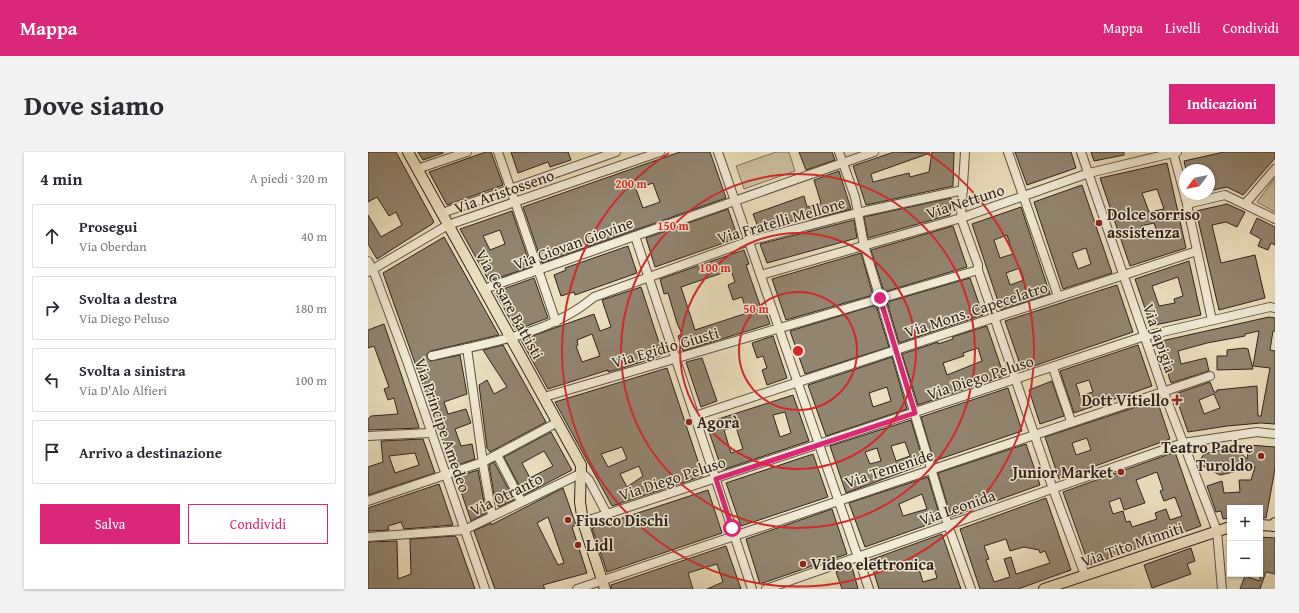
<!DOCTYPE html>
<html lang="it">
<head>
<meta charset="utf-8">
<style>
  :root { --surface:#fff; --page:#f2f2f3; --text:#2b2b33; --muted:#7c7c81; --line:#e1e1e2; --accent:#db2777 }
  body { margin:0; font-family:"Gentium Book Plus",serif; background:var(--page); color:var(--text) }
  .controls { position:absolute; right:12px; bottom:12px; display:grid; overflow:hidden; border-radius:0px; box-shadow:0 1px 3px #0004 }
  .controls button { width:36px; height:36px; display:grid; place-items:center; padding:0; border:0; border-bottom:1px solid var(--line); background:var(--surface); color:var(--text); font:20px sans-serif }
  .compass { position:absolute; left:811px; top:12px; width:36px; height:36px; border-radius:50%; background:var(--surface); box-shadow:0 1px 3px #0004; rotate:238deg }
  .stop { position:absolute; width:12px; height:12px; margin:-9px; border:3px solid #db2777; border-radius:50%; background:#fff }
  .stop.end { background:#db2777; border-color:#fff; box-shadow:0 1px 4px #0008 }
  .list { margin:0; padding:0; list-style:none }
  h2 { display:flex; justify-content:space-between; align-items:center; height:52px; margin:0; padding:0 16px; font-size:17px }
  h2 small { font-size:13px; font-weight:400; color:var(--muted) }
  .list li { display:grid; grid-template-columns:26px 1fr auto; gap:12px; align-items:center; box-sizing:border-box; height:64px; margin:0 8px 8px; padding:0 8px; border:1px solid var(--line); border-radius:0px }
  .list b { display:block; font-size:15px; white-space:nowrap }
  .list p { margin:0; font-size:13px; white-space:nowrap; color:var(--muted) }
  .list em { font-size:13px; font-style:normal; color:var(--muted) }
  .actions { display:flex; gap:8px; padding:12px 16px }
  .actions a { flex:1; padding:9px 0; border:1px solid var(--accent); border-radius:0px; text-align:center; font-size:14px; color:var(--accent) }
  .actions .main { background:var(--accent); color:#fff }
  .icon { flex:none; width:22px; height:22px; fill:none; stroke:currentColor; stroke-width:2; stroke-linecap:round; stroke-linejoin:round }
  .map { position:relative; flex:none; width:907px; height:437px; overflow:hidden; border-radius:0px }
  header { display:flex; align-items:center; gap:24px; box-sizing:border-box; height:56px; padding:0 20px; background:var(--accent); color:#fff }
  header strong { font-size:19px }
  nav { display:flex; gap:22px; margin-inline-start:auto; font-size:14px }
  .intro { display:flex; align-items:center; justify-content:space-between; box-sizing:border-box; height:96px; padding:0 24px }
  h1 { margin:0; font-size:28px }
  .button { padding:10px 18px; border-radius:0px; background:var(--accent); color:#fff; font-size:14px; font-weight:700 }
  main { display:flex; gap:24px; padding:0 24px }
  aside { flex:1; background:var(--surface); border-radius:0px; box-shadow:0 1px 3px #0004 }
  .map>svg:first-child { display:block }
  .green { fill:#cbc0a2; stroke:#7e725f }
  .building { fill:#928570; stroke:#31231c; fill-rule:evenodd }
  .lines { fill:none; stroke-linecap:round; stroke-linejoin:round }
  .minor-casing { stroke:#605244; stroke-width:10 }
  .major-casing { stroke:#31231c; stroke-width:12 }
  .minor { stroke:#f2ebd5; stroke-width:8 }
  .major { stroke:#ebe0be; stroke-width:10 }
  .route { stroke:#db2777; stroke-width:5 }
  .ring { fill:none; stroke:#d62828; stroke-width:2 }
  .poi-dot { fill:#8f2418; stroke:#f2ebd5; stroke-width:1.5 }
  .labels { text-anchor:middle; stroke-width:3; stroke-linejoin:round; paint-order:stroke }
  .street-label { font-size:16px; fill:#31231c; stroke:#f2ebd5 }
  .poi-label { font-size:16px; font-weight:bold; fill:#31231c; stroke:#f2ebd5; text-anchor:start }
  .centre { fill:#d62828; stroke:#f2ebd5; stroke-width:2 }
  .ring-label { font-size:12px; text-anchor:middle; font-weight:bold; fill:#d62828; stroke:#f2ebd5; stroke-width:3; stroke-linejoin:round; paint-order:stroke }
</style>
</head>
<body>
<header>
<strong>Mappa</strong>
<nav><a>Mappa</a><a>Livelli</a><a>Condividi</a></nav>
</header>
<div class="intro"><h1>Dove siamo</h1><a class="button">Indicazioni</a></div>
<main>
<aside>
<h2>4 min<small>A piedi · 320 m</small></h2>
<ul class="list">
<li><svg class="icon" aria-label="ahead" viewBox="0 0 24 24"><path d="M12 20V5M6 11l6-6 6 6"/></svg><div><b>Prosegui</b><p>Via Oberdan</p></div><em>40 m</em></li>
<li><svg class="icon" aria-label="right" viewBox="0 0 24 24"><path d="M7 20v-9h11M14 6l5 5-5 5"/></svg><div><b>Svolta a destra</b><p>Via Diego Peluso</p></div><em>180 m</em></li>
<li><svg class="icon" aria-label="left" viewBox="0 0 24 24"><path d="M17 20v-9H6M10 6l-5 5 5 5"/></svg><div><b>Svolta a sinistra</b><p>Via D'Alo Alfieri</p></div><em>100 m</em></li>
<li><svg class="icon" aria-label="arrive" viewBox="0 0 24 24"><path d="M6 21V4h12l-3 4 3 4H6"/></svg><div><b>Arrivo a destinazione</b></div></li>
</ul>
<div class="actions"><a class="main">Salva</a><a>Condividi</a></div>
</aside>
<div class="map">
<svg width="907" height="437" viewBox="0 0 907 437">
  <rect width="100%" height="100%" fill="#ebe0be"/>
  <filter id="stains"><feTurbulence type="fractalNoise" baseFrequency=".005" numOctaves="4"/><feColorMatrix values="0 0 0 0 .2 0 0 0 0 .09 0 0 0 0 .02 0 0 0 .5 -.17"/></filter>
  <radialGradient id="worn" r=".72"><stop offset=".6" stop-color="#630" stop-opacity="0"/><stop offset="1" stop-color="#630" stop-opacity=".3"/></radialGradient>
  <g class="green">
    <polygon points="408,0 421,0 427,19 376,37 368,14"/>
    <polygon points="907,26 907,60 889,50"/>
  </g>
  <g class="building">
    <polygon points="0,0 28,0 66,70 64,72 9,107 0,92 0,63 13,85 34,73 28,60 21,64 9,45 0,50"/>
    <polygon points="50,0 75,0 75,1 55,8"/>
    <polygon points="118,0 123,0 135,33 79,53 61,20"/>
    <polygon points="143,0 200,0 203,8 182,15 180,10 150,21"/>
    <path d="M312,0H342L358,46L174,111L155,55ZM285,31L292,50L275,56L268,37Z"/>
    <polygon points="431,0 464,0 467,8 438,18"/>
    <polygon points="526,0 562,1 503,22 505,30 541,21 542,25 561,20 564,0 586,0 585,34 498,53 485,14"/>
    <polygon points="647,0 703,0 708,16 659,33"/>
    <polygon points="723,0 756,0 756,3 726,9"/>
    <polygon points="856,0 907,0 907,6 875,43 859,35 841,39 841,18 818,18 816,9"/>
    <path d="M799,11L818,96L762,114L732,26ZM789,37L796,57L781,60L774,41ZM786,71L790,82L776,87L773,74Z"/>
    <polygon points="471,19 483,57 442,68 441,65 429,68 423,69 420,73 392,80 385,62 436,44 439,55 453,51 446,28"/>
    <path d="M714,33L744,121L695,137L666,50ZM718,96L723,112L710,117L704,101Z"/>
    <polygon points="583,46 582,63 500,86 496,65"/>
    <polygon points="859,52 877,60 869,75 858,70 844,73 853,111 887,103 897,146 851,158 828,59"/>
    <path d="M653,55L682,142L633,158L604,72ZM639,83L645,102L632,106L626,88ZM652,116L656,128L642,133L638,121Z"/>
    <polygon points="360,57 370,86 287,115 278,86"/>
    <path d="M144,59L163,115L121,129L92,77ZM132,78L137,92L122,98L115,84Z"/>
    <polygon points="889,66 907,75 907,93 903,91 900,98 890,94 893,87 882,81"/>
    <polygon points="486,68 489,86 399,111 392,92"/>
    <polygon points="585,74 599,115 516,140 503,98"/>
    <polygon points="76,85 131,183 63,199 59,202 60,207 63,209 92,203 99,242 76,250 80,262 98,257 103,271 87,277 93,294 104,292 107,307 84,315 15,121"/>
    <polygon points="260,94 269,121 207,143 206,140 193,144 186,123 198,118 197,116"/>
    <path d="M376,98L381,112L378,113L394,159L397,158L402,172L315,199L310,184L314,182L309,171L300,141L296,142L292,127ZM363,118L367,130L360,133L365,148L374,145L379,161L327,178L313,135Z"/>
    <polygon points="493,101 505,143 418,168 404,127"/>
    <path d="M821,109L833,163L783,174L767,127ZM810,125L815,144L806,147L807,151L791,154L784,134Z"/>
    <polygon points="166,126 180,166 148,178 127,140"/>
    <polygon points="602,126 615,163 531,191 519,150"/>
    <polygon points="749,133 765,180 654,218 637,169"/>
    <path d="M273,135L295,203L255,216L240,220V218L180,237L153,188L226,162L232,179L243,175L234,148ZM224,182L232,204L214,210L208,194L210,193L209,188Z"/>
    <polygon points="508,153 521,195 437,222 422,179"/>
    <path d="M901,165L907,166V179H905L902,198L907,199V272L893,271L859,274L820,280L807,242L842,230L846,240H849V238L889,234L890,264H893L902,216L885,214L891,179L877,182V184L839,191L810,199L813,212L838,206L841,219L803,231L789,190ZM846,242L852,256L836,262L831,248Z"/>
    <polygon points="16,172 50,272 51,276 0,278 0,267 3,264 30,262 26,246 20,248 16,237 21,235 6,194 0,196 0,178"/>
    <path d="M619,174L636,224L550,253L534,202L570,190V192L585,187L584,185ZM610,196L614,209L579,223L575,211L596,204L595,201Z"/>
    <polygon points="405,184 419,226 399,233 394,218 399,216 395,204 389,206 384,191"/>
    <polygon points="135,193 178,270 122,300 119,296 111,233 119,228 126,242 139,235 115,198"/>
    <path d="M770,193L784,234L706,261L692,219ZM721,228L725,240L712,244L708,232Z"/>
    <polygon points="876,196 880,197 885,217 849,218 849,204 859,204 859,198"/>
    <path d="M524,205L539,257L458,284L440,233ZM519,235L523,249L505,255L501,241Z"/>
    <polygon points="334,206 349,249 333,255 318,210"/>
    <path d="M299,216L335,324L244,354L187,250ZM254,295L259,307L240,315L233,302ZM271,314L275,324L259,335L252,322Z"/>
    <polygon points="684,229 696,264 672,272 661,238"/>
    <polygon points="640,236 654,279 566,309 553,265"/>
    <path d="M425,243L441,289L354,318L338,271ZM417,260L423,281L412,285L405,263ZM368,275L375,297L363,301L356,278Z"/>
    <path d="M789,248L802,287L691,327L677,285ZM719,286L723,298L708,303L704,291Z"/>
    <path d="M543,268L556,312L478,341L462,294ZM537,290L542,304L528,309L523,294ZM509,296L513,309L502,312L497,300Z"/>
    <path d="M183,280L204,318L156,343L136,305ZM176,299L185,314L162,326L154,311Z"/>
    <path d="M55,287L67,321L0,343V315L15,310L13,289ZM47,301L51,313L27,321L21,304Z"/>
    <polygon points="658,292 672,333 583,365 570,321"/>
    <polygon points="881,293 907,295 907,317 898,366 892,365 892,356 862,356 862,366 855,367 853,359 848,360 839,334 854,329 856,341 872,340 871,328 883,328 887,315 877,313 870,319 852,323 835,314 832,308 836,302 862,296 869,297 879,307"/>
    <path d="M807,300L833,374L721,413L695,340ZM789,320L795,338L792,339L796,349L807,345L814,364L802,368L798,357L787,361L789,367L764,375L762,369L758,370L755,359L745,362L741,350L752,346L756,358L777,351L768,328Z"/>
    <polygon points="445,302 460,345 373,374 358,331"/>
    <polygon points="126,310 146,348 131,355 127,348 121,313"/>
    <polygon points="110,318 118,361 103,369 88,325"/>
    <path d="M560,325L573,368L497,395L481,351ZM554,342L559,357L535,364L531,352Z"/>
    <polygon points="71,332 85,373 36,377 33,370 20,374 21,378 0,379 0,356"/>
    <path d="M195,336L208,373L204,375L219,421L175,433L177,437H127L106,379L123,371V373ZM180,365L196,411L190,413L169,371Z"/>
    <polygon points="340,338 354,381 239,420 224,376"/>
    <path d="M678,346L703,418L650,437H612L592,377ZM638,387L642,399L656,395L671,398L672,401L677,399L682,411L648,422L643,405L636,407L642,425L626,430L618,408L621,407L616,394Z"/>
    <polygon points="464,357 479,402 392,432 378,387"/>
    <path d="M574,382L593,437H511L502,408ZM564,409L569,426L555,430L550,414Z"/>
    <polygon points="87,384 89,386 107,437 0,437 0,390 29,389 30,427 43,422 42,387"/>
    <polygon points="892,385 907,386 907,422 898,420 892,437 872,437 877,424 892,429"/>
    <polygon points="358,394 373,437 339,437 355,430 349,412 320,421 325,437 243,437 243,433"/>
    <polygon points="823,396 827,409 819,412 823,422 784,436 776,413"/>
    <polygon points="484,415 490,437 474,437 468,420"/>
  </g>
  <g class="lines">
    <defs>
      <g id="minor">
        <polyline points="130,0 188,170"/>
        <polyline points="350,0 501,437"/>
        <polyline points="471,0 487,45 496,93 580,373 603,437"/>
        <polyline points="597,0 593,66 610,113 610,118 685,337 717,423"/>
        <polyline points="640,0 690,144"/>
        <polyline points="713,0 795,238 849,379 854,437"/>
        <polyline points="805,0 819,52 844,168"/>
        <polyline points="49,17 99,0"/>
        <polyline points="819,52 857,43 907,67"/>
        <polyline points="877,52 907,17"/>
        <polyline points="74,61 248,0"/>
        <polyline points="267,84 384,437"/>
        <polyline points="0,109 5,118 39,209 117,437"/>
        <polyline points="0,120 80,73 292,0"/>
        <polyline points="393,123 593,66 721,21 809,0"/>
        <polyline points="116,137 506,0"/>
        <polyline points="99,196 116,318 124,363"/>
        <path d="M64,204C119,191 181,183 226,145L381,89L489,61L595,38"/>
        <polyline points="685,216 703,269"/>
        <polyline points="176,245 610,118"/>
        <polyline points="327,264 829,99"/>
        <polyline points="0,284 62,281"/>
        <polyline points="129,303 153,349"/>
        <polyline points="0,349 115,310 190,270"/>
        <polyline points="215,370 777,184 902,155 907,156"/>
        <polyline points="0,385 96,378 214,321 221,328 239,362"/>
        <polyline points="209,437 842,224"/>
        <polyline points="398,437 815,291 889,280 907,282"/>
      </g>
      <g id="major">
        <polyline points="40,0 213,313 212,350 215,370 237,437"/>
        <polyline points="892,373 906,374 907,371"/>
        <polyline points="676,437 862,375"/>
      </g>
    </defs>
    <use href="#minor" class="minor-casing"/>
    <use href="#major" class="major-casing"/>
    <use href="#minor" class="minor"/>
    <use href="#major" class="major"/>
  </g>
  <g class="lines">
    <polyline class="route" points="364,376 348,327 547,261 512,146"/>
  </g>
  <g class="ring">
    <circle cx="430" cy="199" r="59"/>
    <circle cx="430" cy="199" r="118"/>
    <circle cx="430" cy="199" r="177"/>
    <path d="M559 1A236 236 0 1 1 301 1"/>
  </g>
  <g class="poi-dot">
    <circle cx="731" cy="71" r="4"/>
    <path d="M807 242h4v4h4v4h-4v4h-4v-4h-4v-4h4z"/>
    <circle cx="321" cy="270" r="4"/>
    <circle cx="893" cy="304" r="4"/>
    <circle cx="753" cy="320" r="4"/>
    <circle cx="200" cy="368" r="4"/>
    <circle cx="210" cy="393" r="4"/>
    <circle cx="435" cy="412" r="4"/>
  </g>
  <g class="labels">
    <g class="street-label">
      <text transform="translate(136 39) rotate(-19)" y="6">Via Aristosseno</text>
      <text transform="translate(597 49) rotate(-18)" y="6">Via Nettuno</text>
      <text transform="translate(413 68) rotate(-16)" y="6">Via Fratelli Mellone</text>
      <text transform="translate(205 91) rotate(-20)" y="6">Via Giovan Giovine</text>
      <text transform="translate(142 152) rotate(61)" y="6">Via Cesare Battisti</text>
      <text transform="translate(608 157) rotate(-18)" y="6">Via Mons. Capecelatro</text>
      <text transform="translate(792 186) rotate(71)" y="6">Via Japigia</text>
      <text transform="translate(297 195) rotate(-16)" y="6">Via Egidio Giusti</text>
      <text transform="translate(612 225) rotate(-18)" y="6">Via Diego Peluso</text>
      <text transform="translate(75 273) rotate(71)" y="6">Via Principe Amedeo</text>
      <text transform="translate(521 316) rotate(-18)" y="6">Via Temenide</text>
      <text transform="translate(304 326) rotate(-18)" y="6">Via Diego Peluso</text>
      <text transform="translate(138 342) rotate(-26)" y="6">Via Otranto</text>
      <text transform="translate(589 355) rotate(-19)" y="6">Via Leonida</text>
      <text transform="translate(764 392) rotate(-19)" y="6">Via Tito Minniti</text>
    </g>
    <g class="poi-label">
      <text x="739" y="68">Dolce sorriso<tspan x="739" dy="18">assistenza</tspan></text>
      <text x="801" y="254" text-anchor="end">Dott Vitiello</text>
      <text x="329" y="276">Agorà</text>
      <text x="885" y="301" text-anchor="end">Teatro Padre<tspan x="885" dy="18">Turoldo</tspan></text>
      <text x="745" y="326" text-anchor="end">Junior Market</text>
      <text x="208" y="374">Fiusco Dischi</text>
      <text x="218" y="399">Lidl</text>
      <text x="443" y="418">Video elettronica</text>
    </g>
  </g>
  <circle cx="430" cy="199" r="6" class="centre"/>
  <g class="ring-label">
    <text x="263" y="36">200 m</text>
    <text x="305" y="78">150 m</text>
    <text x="347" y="120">100 m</text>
    <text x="388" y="161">50 m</text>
  </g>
  <rect width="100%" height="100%" filter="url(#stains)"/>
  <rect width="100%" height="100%" fill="url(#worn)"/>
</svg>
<div class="controls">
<button>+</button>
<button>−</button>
</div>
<svg class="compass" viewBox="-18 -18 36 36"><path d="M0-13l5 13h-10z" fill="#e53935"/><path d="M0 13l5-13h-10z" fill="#7c7c81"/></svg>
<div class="stop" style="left:364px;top:376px"></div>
<div class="stop end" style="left:512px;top:146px"></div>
</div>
</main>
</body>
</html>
